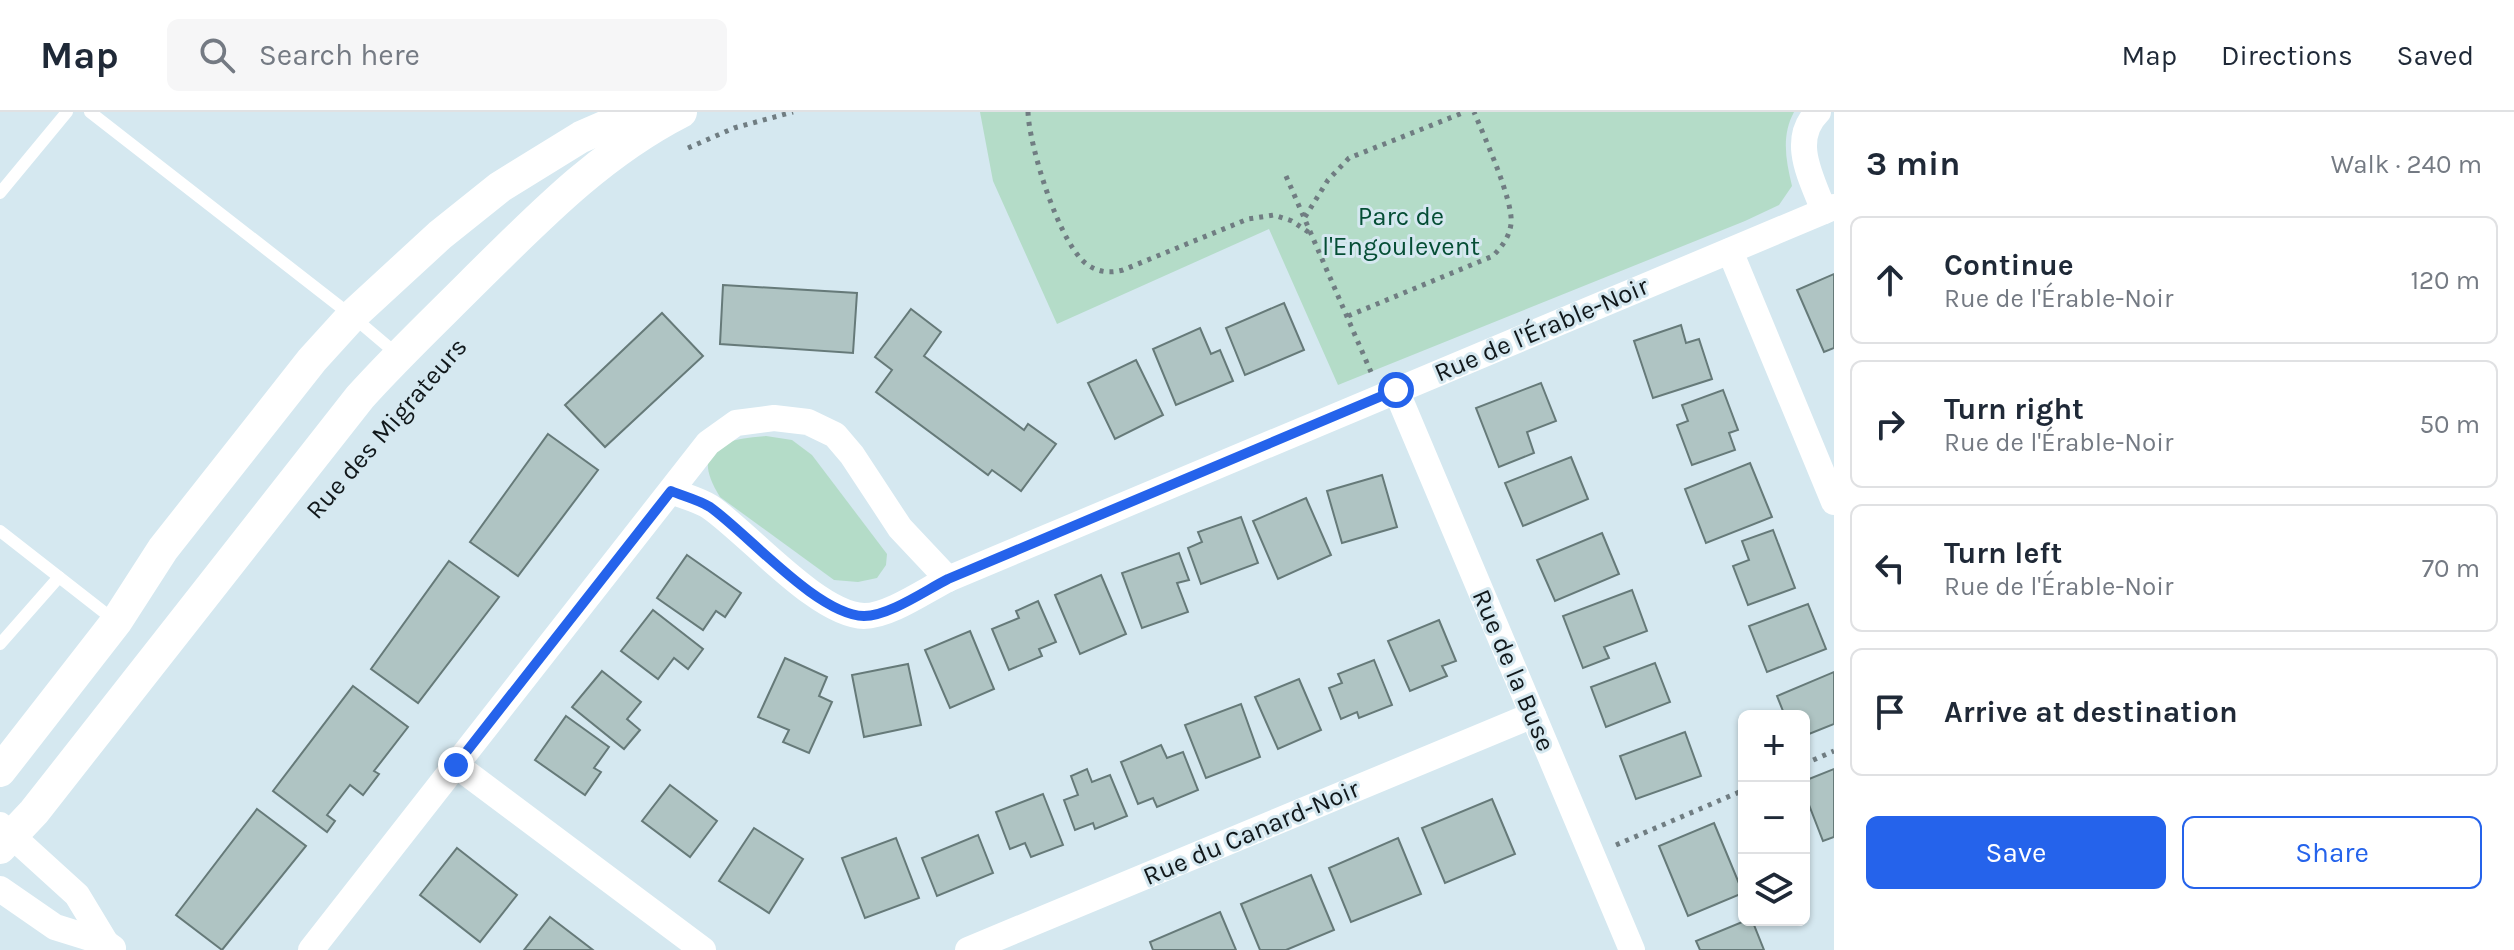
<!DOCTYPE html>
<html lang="en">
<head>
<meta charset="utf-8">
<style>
  :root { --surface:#fff; --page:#f6f6f7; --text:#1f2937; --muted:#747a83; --line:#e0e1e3; --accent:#2563eb }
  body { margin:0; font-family:Karla,sans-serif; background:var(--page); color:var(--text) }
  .controls { position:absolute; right:24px; bottom:24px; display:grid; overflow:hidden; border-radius:12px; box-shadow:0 2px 6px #0004 }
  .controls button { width:72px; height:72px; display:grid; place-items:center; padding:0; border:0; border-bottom:2px solid var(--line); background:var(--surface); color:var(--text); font:40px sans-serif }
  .stop { position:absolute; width:24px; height:24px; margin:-18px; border:6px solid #2563eb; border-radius:50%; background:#fff }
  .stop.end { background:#2563eb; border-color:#fff; box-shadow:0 2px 8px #0008 }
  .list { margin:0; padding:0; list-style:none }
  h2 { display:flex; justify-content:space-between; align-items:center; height:104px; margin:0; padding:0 32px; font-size:34px }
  h2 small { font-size:26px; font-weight:400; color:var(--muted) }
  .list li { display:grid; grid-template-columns:52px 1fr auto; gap:24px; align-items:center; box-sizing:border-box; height:128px; margin:0 16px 16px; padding:0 16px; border:2px solid var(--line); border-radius:12px }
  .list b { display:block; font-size:30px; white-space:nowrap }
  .list p { margin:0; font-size:26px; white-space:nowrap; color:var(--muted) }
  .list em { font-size:26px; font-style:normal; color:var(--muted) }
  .actions { display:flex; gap:16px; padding:24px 32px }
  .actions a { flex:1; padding:18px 0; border:2px solid var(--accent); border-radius:12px; text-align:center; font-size:28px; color:var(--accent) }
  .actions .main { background:var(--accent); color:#fff }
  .icon { flex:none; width:44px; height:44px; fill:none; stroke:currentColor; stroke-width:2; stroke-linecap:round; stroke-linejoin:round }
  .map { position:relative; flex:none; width:1834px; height:838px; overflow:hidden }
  header { display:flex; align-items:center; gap:48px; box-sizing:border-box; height:112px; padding:0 40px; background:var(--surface); border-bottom:2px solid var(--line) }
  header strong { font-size:38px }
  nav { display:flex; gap:44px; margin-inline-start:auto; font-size:28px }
  .search { width:560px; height:72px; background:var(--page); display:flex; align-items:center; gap:20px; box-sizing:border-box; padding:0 28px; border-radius:12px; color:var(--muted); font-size:30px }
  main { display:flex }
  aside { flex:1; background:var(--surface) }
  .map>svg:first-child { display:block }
  .green { fill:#b4dcc8 }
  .building { fill:#afc4c3; stroke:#667a79; stroke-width:2 }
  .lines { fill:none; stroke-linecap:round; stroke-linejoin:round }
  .path { stroke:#707d82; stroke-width:5; stroke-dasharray:4 6; stroke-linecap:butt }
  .service { stroke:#fff; stroke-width:12 }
  .minor { stroke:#fff; stroke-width:26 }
  .tertiary { stroke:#fff; stroke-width:32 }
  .route { stroke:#2563eb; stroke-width:10 }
  .labels { text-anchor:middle; stroke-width:6; stroke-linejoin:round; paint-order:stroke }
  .park-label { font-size:26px; fill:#054e35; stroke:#d5e8f0 }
  .street-label { font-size:26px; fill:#11181b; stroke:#d5e8f0 }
</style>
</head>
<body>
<header>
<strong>Map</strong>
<div class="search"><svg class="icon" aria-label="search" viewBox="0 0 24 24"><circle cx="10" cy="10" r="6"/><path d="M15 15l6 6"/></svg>Search here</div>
<nav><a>Map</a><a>Directions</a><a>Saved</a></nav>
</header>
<main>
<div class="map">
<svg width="1834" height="838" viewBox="0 0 1834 838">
  <rect width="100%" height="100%" fill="#d5e8f0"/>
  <g class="green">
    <path d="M980,0H1794C1781,24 1786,49 1792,74L1779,93L1745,109L1338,273L1269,117L1057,212L993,69Z"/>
    <path d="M766,324L792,328L812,343L887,442L886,453L877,466L858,470L834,468L720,385C689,336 722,327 766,324Z"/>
  </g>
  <g class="building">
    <polygon points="1834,162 1834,236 1824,240 1797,178"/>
    <polygon points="723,173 857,181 853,241 720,232"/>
    <polygon points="1284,191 1304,238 1245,263 1226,216"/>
    <polygon points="911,197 941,220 924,244 1024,318 1028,312 1056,332 1021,379 992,358 988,363 876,280 892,258 875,245"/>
    <polygon points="662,201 703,244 605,335 565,293"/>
    <polygon points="1681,213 1686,231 1699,227 1712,267 1653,286 1634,229"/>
    <polygon points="1200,216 1211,242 1220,238 1233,269 1176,293 1153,237"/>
    <polygon points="1136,248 1163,303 1115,327 1088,271"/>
    <polygon points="1541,271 1556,309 1527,320 1534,341 1499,355 1476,296"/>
    <polygon points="1723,278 1738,318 1729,321 1735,338 1692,353 1677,313 1688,309 1682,293"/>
    <polygon points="548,322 598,358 518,464 470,430"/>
    <polygon points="1571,345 1588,387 1523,414 1505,371"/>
    <polygon points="1750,351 1772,405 1706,431 1685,377"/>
    <polygon points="1382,363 1397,415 1342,431 1327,379"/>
    <polygon points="1306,386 1331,443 1278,467 1253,409"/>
    <polygon points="1241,405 1258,451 1201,472 1188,436 1202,430 1198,420"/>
    <polygon points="1773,418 1795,476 1748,493 1733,454 1749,448 1742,429"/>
    <polygon points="1602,421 1619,462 1555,489 1537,448"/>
    <polygon points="1179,441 1189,468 1177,471 1188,500 1142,516 1122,461"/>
    <polygon points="687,443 741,481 725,505 716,499 703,518 657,486"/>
    <polygon points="449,449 499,485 418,591 371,557"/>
    <polygon points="1101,463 1126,522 1080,542 1055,483"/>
    <polygon points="1632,478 1647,519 1604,535 1609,546 1583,556 1563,504"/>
    <polygon points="1038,489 1056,530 1039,537 1042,544 1009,558 992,517 1019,506 1016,499"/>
    <polygon points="1808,492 1826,537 1767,560 1749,514"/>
    <polygon points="653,498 703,537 688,557 674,546 658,567 621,539"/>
    <polygon points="1439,508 1456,549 1442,554 1447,564 1410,579 1388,529"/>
    <polygon points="970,519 994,577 950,596 925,538"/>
    <polygon points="785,546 827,565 819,584 832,590 809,641 783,630 789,618 758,605"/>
    <polygon points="1374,548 1392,593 1359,606 1357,600 1341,607 1329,576 1342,571 1338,562"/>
    <polygon points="1655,551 1670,590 1606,615 1591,575"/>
    <polygon points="908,552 921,613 864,625 852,563"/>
    <polygon points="602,559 641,590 627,607 640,618 624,637 572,595"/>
    <polygon points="1834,560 1834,612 1804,624 1804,604 1785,604 1777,584"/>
    <polygon points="1299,567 1321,618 1278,637 1255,585"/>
    <polygon points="353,574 408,615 374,659 379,662 363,683 350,673 327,703 335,709 327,720 273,679"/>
    <polygon points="1241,592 1260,645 1206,666 1185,613"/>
    <polygon points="566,604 609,635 594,656 601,660 585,683 535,648"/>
    <polygon points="1685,620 1701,664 1636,687 1620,644"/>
    <polygon points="1161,633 1167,646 1183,640 1198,678 1157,695 1153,686 1138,692 1121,650"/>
    <polygon points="1087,657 1092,670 1110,663 1127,704 1095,717 1093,711 1075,718 1064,688 1078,683 1071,664"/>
    <polygon points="1834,657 1834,725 1823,729 1804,680 1804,669"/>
    <polygon points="670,673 717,709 690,745 642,709"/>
    <polygon points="1043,682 1063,733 1031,745 1025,731 1010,737 996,700"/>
    <polygon points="1492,687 1515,742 1445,771 1422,716"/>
    <polygon points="257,697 306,734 222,838 176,803"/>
    <polygon points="1714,711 1743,781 1688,804 1659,734"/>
    <polygon points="754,716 803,747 769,801 719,769"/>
    <polygon points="978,723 993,761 937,784 922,746"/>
    <polygon points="896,726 919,786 865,806 842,746"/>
    <polygon points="1398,726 1421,782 1351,810 1329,756"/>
    <polygon points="457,736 517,783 480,830 420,783"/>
    <polygon points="1311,763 1334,818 1286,838 1260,838 1241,792"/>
    <polygon points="1220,800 1236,838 1153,838 1150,830"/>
    <polygon points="550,805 593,838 524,838"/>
    <polygon points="1747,808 1752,808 1764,838 1700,838 1696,829"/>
  </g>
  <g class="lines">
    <g class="path">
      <path d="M1028,0C1029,34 1060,135 1088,153C1100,161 1111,161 1123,158L1248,107L1274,103L1292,109L1311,122"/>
      <polyline points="688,36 734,16 793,0"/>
      <polyline points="1286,64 1371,260"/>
      <polyline points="1305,105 1328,68 1349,46 1465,0"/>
      <path d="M1348,204L1493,144C1502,134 1509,126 1511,112C1514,90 1484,24 1474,0"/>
      <polyline points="1804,652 1834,639"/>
      <polyline points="1616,733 1744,678"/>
    </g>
    <g class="service">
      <polyline points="90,0 352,204 398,243"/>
      <polyline points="0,81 67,0"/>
      <polyline points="0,419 114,508"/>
      <polyline points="0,532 59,465"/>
    </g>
    <g class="minor">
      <path d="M1818,0C1789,28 1812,67 1824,99"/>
      <polyline points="1730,139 1834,390"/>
      <polyline points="1396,278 1632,838"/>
      <path d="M671,379C683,384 699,388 710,395C749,422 818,503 864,504C889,504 926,478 948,467L1834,95"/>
      <polyline points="456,653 703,838"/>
      <polyline points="0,713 77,783 106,831"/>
      <polyline points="0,777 55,815 106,831 113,836"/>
      <polyline points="311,838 708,331 736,311 774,306 808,310 835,323 852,343 900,416 948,467"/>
      <polyline points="968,838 1533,603"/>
    </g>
    <g class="tertiary">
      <polyline points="0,659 116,510 163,437 312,248 352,204 440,123 500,75 581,25 638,0"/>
      <path d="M0,736L34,700L360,285C396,245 434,209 472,171C537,107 599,42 681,0"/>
    </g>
  </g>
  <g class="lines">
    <path class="route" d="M456,653L671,379C683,384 699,388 710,395C749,423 818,503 864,504C889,504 926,478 948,467L1396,278"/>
  </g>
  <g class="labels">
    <g class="park-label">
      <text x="1401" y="113">Parc de<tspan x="1401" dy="30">l'Engoulevent</tspan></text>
    </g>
    <g class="street-label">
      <text transform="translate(1541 217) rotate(-23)" y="9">Rue de l'Érable-Noir</text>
      <text transform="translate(386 316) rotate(-49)" y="9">Rue des Migrateurs</text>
      <text transform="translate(1514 558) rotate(67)" y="9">Rue de la Buse</text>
      <text transform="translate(1251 720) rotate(-23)" y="9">Rue du Canard-Noir</text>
    </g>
  </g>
</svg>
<div class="controls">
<button>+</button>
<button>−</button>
<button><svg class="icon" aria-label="layers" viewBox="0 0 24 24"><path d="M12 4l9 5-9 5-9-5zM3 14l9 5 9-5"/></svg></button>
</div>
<div class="stop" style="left:1396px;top:278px"></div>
<div class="stop end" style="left:456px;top:653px"></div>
</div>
<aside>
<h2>3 min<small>Walk · 240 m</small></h2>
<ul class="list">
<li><svg class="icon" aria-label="ahead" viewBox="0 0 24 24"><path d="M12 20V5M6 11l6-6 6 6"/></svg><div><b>Continue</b><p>Rue de l'Érable-Noir</p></div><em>120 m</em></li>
<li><svg class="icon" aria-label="right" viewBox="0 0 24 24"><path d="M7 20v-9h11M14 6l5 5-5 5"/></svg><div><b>Turn right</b><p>Rue de l'Érable-Noir</p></div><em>50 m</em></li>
<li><svg class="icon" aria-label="left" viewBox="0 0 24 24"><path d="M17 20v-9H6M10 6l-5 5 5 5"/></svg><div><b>Turn left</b><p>Rue de l'Érable-Noir</p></div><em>70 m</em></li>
<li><svg class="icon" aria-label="arrive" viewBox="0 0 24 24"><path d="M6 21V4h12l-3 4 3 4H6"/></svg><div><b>Arrive at destination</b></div></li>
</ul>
<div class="actions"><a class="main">Save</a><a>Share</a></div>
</aside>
</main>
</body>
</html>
